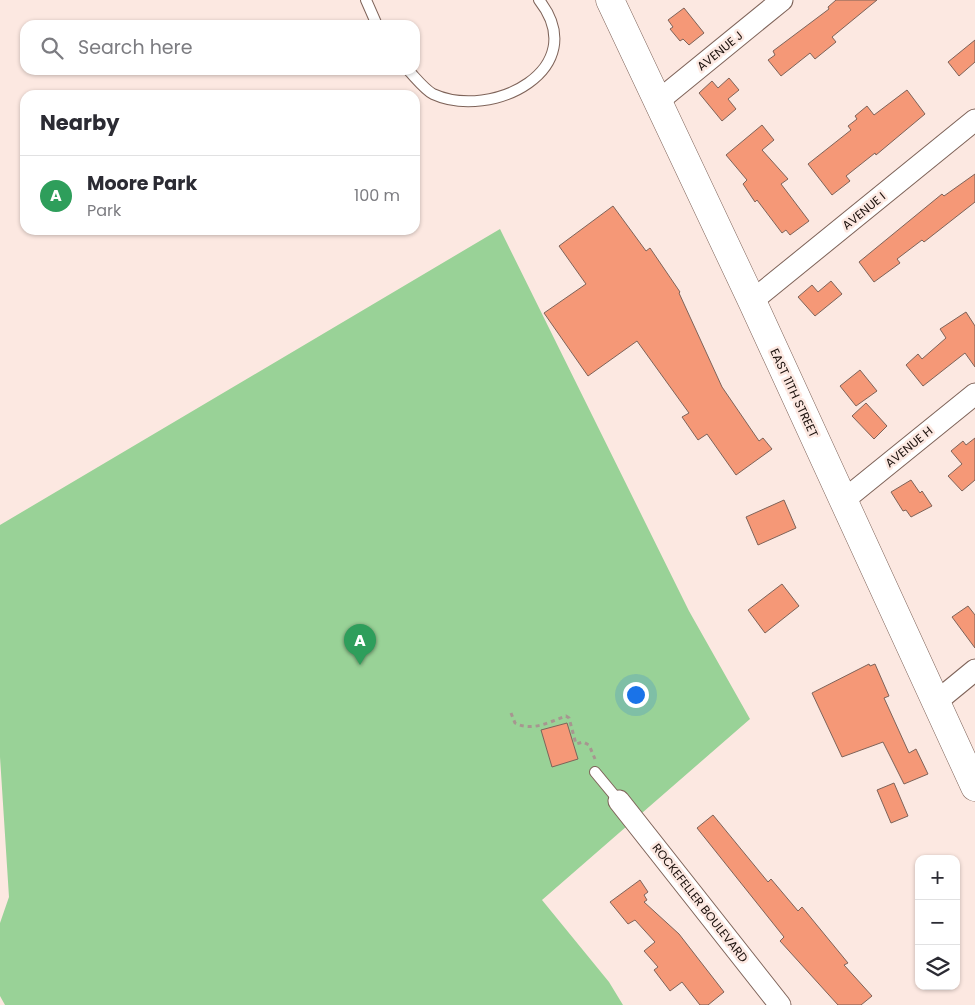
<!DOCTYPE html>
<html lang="en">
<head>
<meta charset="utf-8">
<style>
  :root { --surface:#fff; --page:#f7f7f7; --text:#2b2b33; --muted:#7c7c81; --line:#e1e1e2; --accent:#db2777 }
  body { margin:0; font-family:Poppins,sans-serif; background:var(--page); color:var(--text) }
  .controls { position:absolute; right:15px; bottom:15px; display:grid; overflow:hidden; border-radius:10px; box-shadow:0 1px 4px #0004 }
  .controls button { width:45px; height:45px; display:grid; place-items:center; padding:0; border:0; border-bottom:1px solid var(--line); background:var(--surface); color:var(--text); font:25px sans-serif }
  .you { position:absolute; left:635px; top:694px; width:18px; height:18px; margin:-12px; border:4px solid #fff; border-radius:50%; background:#1a73e8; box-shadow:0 0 0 8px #1a73e833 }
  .badge { display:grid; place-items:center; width:32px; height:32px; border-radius:50%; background:var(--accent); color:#fff; font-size:16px; font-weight:700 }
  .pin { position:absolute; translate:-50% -41px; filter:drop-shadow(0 1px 2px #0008) }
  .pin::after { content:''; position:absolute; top:26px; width:18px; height:15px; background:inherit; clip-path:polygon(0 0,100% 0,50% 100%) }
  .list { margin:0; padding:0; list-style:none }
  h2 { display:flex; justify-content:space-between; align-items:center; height:65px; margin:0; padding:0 20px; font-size:21px }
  h2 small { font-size:16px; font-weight:400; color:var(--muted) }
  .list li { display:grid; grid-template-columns:32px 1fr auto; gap:15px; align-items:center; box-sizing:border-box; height:80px; padding:0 20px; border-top:1px solid var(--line) }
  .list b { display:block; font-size:19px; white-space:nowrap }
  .list p { margin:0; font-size:16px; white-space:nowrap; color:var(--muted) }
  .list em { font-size:16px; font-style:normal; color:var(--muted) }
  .icon { flex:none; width:28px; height:28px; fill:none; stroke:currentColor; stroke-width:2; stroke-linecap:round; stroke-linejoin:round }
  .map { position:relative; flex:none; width:975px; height:1005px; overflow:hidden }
  .search { position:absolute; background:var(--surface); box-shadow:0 1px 4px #0004; left:20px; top:20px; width:400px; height:55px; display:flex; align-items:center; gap:12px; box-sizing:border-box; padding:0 18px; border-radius:15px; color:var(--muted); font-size:19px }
  .panel { position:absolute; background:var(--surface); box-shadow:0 1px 4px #0004; left:20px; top:90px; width:400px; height:145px; border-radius:15px }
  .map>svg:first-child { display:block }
  .green { fill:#99d297 }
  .building { fill:#f59877; stroke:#7e6359 }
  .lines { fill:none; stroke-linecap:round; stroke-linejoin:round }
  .lane-casing { stroke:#7e6359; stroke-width:12 }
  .street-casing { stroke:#7e6359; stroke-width:23 }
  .secondary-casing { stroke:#7e6359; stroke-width:29 }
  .path { stroke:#a79690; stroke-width:3; stroke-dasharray:4 4; stroke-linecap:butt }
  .lane { stroke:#fff; stroke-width:10 }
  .street { stroke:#fff; stroke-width:21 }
  .secondary { stroke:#fff; stroke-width:28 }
  .labels { text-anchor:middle; stroke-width:5; stroke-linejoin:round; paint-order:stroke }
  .street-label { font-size:12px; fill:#1b100c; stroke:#fce8e1 }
</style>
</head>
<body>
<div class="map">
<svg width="975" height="1005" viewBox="0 0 975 1005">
  <rect width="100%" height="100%" fill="#fce8e1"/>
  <polygon class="green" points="500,229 689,611 750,719 542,900 609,982 623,1005 5,1005 0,996 0,923 9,897 0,757 0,525"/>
  <g class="building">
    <polygon points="836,0 877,0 832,37 836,42 815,59 810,53 781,76 768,60 775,55 773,51 829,9 828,7"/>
    <polygon points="684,8 704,33 689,45 683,39 680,41 670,29 673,27 668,20"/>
    <polygon points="975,40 975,62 959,76 948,62"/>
    <polygon points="729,78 739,90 728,99 736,109 722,121 699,93 712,81 718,88"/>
    <polygon points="907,90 925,114 876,155 875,153 846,176 850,181 832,195 808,164 851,130 848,126 857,119 855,116 867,106 874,115"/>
    <polygon points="762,125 774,140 762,150 788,179 781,184 809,221 790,235 786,230 782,233 757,200 755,202 743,184 747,180 726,155"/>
    <polygon points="975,174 975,202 924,242 922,240 897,259 900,263 874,282 859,262 942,194 944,196"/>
    <polygon points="613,206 646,251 650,248 680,292 679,293 722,387 759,441 763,438 772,449 736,475 707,434 698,440 682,417 689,413 637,341 588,376 544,313 586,284 559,246"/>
    <polygon points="831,281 842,294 815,316 798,297 812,285 818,292"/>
    <polygon points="966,312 975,326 975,367 965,353 923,386 906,365 918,354 922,359 946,338 940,329"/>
    <polygon points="860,370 877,391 856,406 840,386"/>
    <polygon points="866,403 887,426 874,439 852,416"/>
    <polygon points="975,438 975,480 962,491 948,476 962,464 951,451 963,441 966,445"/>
    <polygon points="911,480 920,493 922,491 932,506 911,517 906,510 903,511 891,492"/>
    <polygon points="784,500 796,528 758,545 746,517"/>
    <polygon points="782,584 799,606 765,633 748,610"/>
    <polygon points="968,606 975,615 975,648 952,617"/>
    <polygon points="869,664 870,666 875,664 889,696 884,698 909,753 916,749 928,774 904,784 883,742 842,757 812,693"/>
    <polygon points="567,723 578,759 552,767 541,730"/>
    <polygon points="894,783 908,816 891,823 877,790"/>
    <polygon points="713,815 768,882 771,879 798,911 802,907 848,963 844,965 872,996 861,1005 838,1005 780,941 784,937 697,828"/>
    <polygon points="640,880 648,892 644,895 647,900 644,902 679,934 724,992 708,1005 700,1005 682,982 670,991 654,970 658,967 644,951 655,942 635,920 628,924 610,902"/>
  </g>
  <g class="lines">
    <defs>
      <g id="lane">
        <polyline points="366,0 377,25"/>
        <path d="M408,70C415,77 424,89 433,94C492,121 593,69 539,0"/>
        <polyline points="595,772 619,801"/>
      </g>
      <g id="street">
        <polyline points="657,102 782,0"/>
        <polyline points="752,301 975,120"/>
        <polyline points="844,500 975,394"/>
        <polyline points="936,702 975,670"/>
        <polyline points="619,801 780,1005"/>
      </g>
      <polyline id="secondary" points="610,0 752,301 975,787"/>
    </defs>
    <use href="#lane" class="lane-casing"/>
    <use href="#street" class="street-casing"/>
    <use href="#secondary" class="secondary-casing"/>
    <path class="path" d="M511,713L515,723C532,732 549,722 566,716L569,718L576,744L583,742L589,745L595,759"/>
    <use href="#lane" class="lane"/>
    <use href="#street" class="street"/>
    <use href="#secondary" class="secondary"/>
  </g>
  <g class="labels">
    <g class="street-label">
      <text transform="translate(720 51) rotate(-39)" y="4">AVENUE J</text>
      <text transform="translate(864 211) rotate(-39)" y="4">AVENUE I</text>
      <text transform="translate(794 393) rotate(65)" y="4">EAST 11TH STREET</text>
      <text transform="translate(909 447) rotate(-39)" y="4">AVENUE H</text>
      <text transform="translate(700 903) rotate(52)" y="4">ROCKEFELLER BOULEVARD</text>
    </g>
  </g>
</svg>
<div class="controls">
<button>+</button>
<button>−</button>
<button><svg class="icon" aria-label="layers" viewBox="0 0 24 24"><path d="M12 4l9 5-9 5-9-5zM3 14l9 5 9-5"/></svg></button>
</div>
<div class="you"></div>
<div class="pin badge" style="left:360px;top:665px;background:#2e9e5b">A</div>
<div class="search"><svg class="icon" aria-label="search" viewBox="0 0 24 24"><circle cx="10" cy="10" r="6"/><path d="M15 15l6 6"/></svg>Search here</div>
<section class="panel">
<h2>Nearby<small></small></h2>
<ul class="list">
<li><span class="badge" style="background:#2e9e5b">A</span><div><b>Moore Park</b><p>Park</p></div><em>100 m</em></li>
</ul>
</section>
</div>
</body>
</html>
